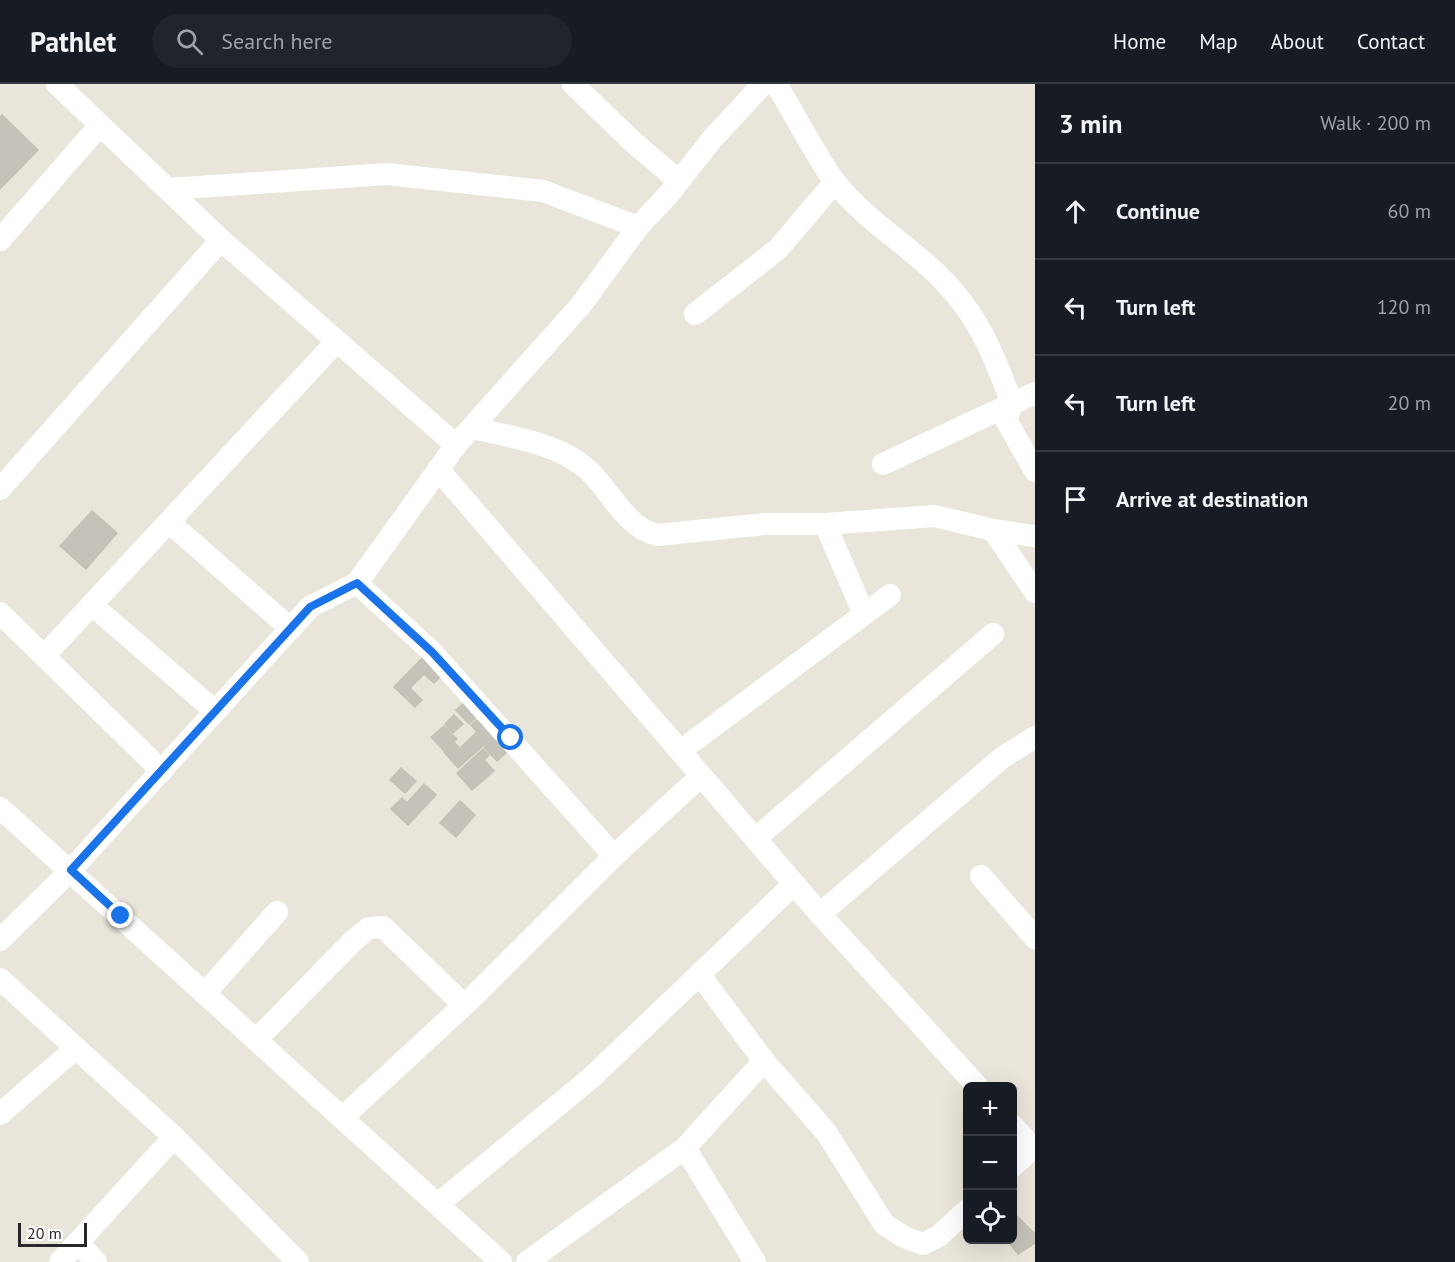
<!DOCTYPE html>
<html lang="en">
<head>
<meta charset="utf-8">
<style>
  :root { --surface:#171b24; --page:#20242c; --text:#f1f3f6; --muted:#9ea1a6; --line:#363941 }
  body { margin:0; font-family:"PT Sans",sans-serif; background:var(--page); color:var(--text) }
  .controls { position:absolute; right:18px; bottom:18px; display:grid; overflow:hidden; border-radius:9px; box-shadow:0 6px 24px #0002 }
  .controls button { width:54px; height:54px; display:grid; place-items:center; padding:0; border:0; border-bottom:2px solid var(--line); background:var(--surface); color:var(--text); font:30px sans-serif }
  .scale { position:absolute; left:18px; bottom:15px; width:69px; box-sizing:border-box; padding-left:6px; border:3px solid #282828; border-top:0; font-size:16px; line-height:21px; white-space:nowrap; color:#282828; -webkit-text-stroke:4px #fff; paint-order:stroke }
  .stop { position:absolute; width:18px; height:18px; margin:-14px; border:4px solid #1a73e8; border-radius:50%; background:#fff }
  .stop.end { background:#1a73e8; border-color:#fff; box-shadow:0 2px 6px #0008 }
  .list { margin:0; padding:0; list-style:none }
  h2 { display:flex; justify-content:space-between; align-items:center; height:78px; margin:0; padding:0 24px; font-size:26px }
  h2 small { font-size:20px; font-weight:400; color:var(--muted) }
  .list li { display:grid; grid-template-columns:39px 1fr auto; gap:18px; align-items:center; box-sizing:border-box; height:96px; padding:0 24px; border-top:2px solid var(--line) }
  .list b { display:block; font-size:22px; white-space:nowrap }
  .list em { font-size:20px; font-style:normal; color:var(--muted) }
  .icon { flex:none; width:33px; height:33px; fill:none; stroke:currentColor; stroke-width:2; stroke-linecap:round; stroke-linejoin:round }
  .map { position:relative; flex:none; width:1035px; height:1178px; overflow:hidden }
  header { display:flex; align-items:center; gap:36px; box-sizing:border-box; height:84px; padding:0 30px; background:var(--surface); border-bottom:2px solid var(--line) }
  header strong { font-size:28px }
  nav { display:flex; gap:33px; margin-inline-start:auto; font-size:21px }
  .search { width:420px; height:54px; background:var(--page); display:flex; align-items:center; gap:15px; box-sizing:border-box; padding:0 21px; border-radius:33px; color:var(--muted); font-size:22px }
  main { display:flex }
  aside { flex:1; background:var(--surface) }
  .map>svg:first-child { display:block }
  .building { fill:#c5c2ba; stroke:#c5c1b4; stroke-width:1.5 }
  .lines { fill:none; stroke-linecap:round; stroke-linejoin:round }
  .minor { stroke:#fff; stroke-width:22 }
  .route { stroke:#1a73e8; stroke-width:8 }
</style>
</head>
<body>
<header>
<strong>Pathlet</strong>
<div class="search"><svg class="icon" aria-label="search" viewBox="0 0 24 24"><circle cx="10" cy="10" r="6"/><path d="M15 15l6 6"/></svg>Search here</div>
<nav><a>Home</a><a>Map</a><a>About</a><a>Contact</a></nav>
</header>
<main>
<div class="map">
<svg width="1035" height="1178" viewBox="0 0 1035 1178">
  <rect width="100%" height="100%" fill="#eae5da"/>
  <g class="building">
    <polygon points="2,31 38,66 0,105 0,33"/>
    <polygon points="92,427 117,449 86,485 60,462"/>
    <polygon points="423,573 442,591 434,599 424,590 410,604 422,616 415,623 394,603"/>
    <polygon points="465,618 478,632 469,640 456,626"/>
    <polygon points="454,631 463,640 453,649 445,640"/>
    <polygon points="480,634 495,651 458,684 444,668 455,659 460,664 477,648 471,641"/>
    <polygon points="444,642 457,655 444,667 431,653"/>
    <polygon points="495,653 508,667 497,677 484,663"/>
    <polygon points="483,665 489,671 484,676 494,687 472,706 457,689"/>
    <polygon points="401,684 416,697 405,709 390,696"/>
    <polygon points="424,700 436,711 408,741 391,725 402,714 407,719"/>
    <polygon points="460,717 475,731 456,753 440,739"/>
    <polygon points="1012,1127 1035,1150 1035,1159 1018,1170 1007,1156 1012,1156"/>
  </g>
  <g class="lines">
    <g class="minor">
      <polyline points="57,0 221,156 456,361"/>
      <polyline points="573,0 633,58 679,97"/>
      <path d="M776,0C796,32 813,68 835,98C864,135 904,158 937,190C977,228 993,269 1012,319"/>
      <polyline points="169,105 387,90 543,107 638,143"/>
      <polyline points="0,156 100,41"/>
      <polyline points="695,230 778,165 835,98"/>
      <polyline points="1012,319 1006,336 1035,387"/>
      <path d="M473,344C510,353 559,359 588,386C612,408 624,442 657,451L765,440H825L935,432L993,446L1035,452"/>
      <polyline points="883,380 1035,309"/>
      <polyline points="438,385 820,830 977,1002"/>
      <polyline points="0,405 221,156"/>
      <polyline points="169,438 291,545"/>
      <polyline points="825,440 864,530"/>
      <polyline points="993,446 1035,508"/>
      <polyline points="357,499 432,568 614,772"/>
      <polyline points="92,521 215,627"/>
      <polyline points="0,529 162,687"/>
      <polyline points="45,571 337,257"/>
      <polyline points="680,667 890,511"/>
      <polyline points="0,724 501,1178"/>
      <polyline points="755,755 993,550"/>
      <polyline points="981,792 1035,854"/>
      <polyline points="820,830 1003,673 1035,653"/>
      <polyline points="0,856 71,786 310,523 357,499 456,361 581,221 638,143 668,111 713,54 763,0"/>
      <polyline points="700,891 764,977 826,1048 884,1140 904,1153 923,1160 939,1152 968,1125"/>
      <polyline points="0,895 174,1053 298,1178"/>
      <polyline points="206,908 277,828"/>
      <polyline points="257,955 354,856 369,844 383,843 464,921"/>
      <polyline points="0,1030 76,964"/>
      <polyline points="343,1033 474,912 614,772 701,692"/>
      <polyline points="1012,1041 1033,1064"/>
      <polyline points="685,1064 755,1178"/>
      <polyline points="1012,1083 1035,1062"/>
      <polyline points="438,1120 591,994 794,800"/>
      <polyline points="78,1158 96,1178"/>
      <polyline points="60,1178 174,1053"/>
      <polyline points="527,1178 685,1064 764,977"/>
    </g>
  </g>
  <g class="lines">
    <polyline class="route" points="121,832 71,786 310,523 357,499 432,568 511,654"/>
  </g>
</svg>
<div class="controls">
<button>+</button>
<button>−</button>
<button><svg class="icon" aria-label="locate" viewBox="0 0 24 24"><circle cx="12" cy="12" r="6"/><path d="M12 2v4M12 18v4M2 12h4M18 12h4"/></svg></button>
</div>
<div class="scale">20 m</div>
<div class="stop" style="left:511px;top:654px"></div>
<div class="stop end" style="left:121px;top:832px"></div>
</div>
<aside>
<h2>3 min<small>Walk · 200 m</small></h2>
<ul class="list">
<li><svg class="icon" aria-label="ahead" viewBox="0 0 24 24"><path d="M12 20V5M6 11l6-6 6 6"/></svg><div><b>Continue</b></div><em>60 m</em></li>
<li><svg class="icon" aria-label="left" viewBox="0 0 24 24"><path d="M17 20v-9H6M10 6l-5 5 5 5"/></svg><div><b>Turn left</b></div><em>120 m</em></li>
<li><svg class="icon" aria-label="left" viewBox="0 0 24 24"><path d="M17 20v-9H6M10 6l-5 5 5 5"/></svg><div><b>Turn left</b></div><em>20 m</em></li>
<li><svg class="icon" aria-label="arrive" viewBox="0 0 24 24"><path d="M6 21V4h12l-3 4 3 4H6"/></svg><div><b>Arrive at destination</b></div></li>
</ul>
</aside>
</main>
</body>
</html>
